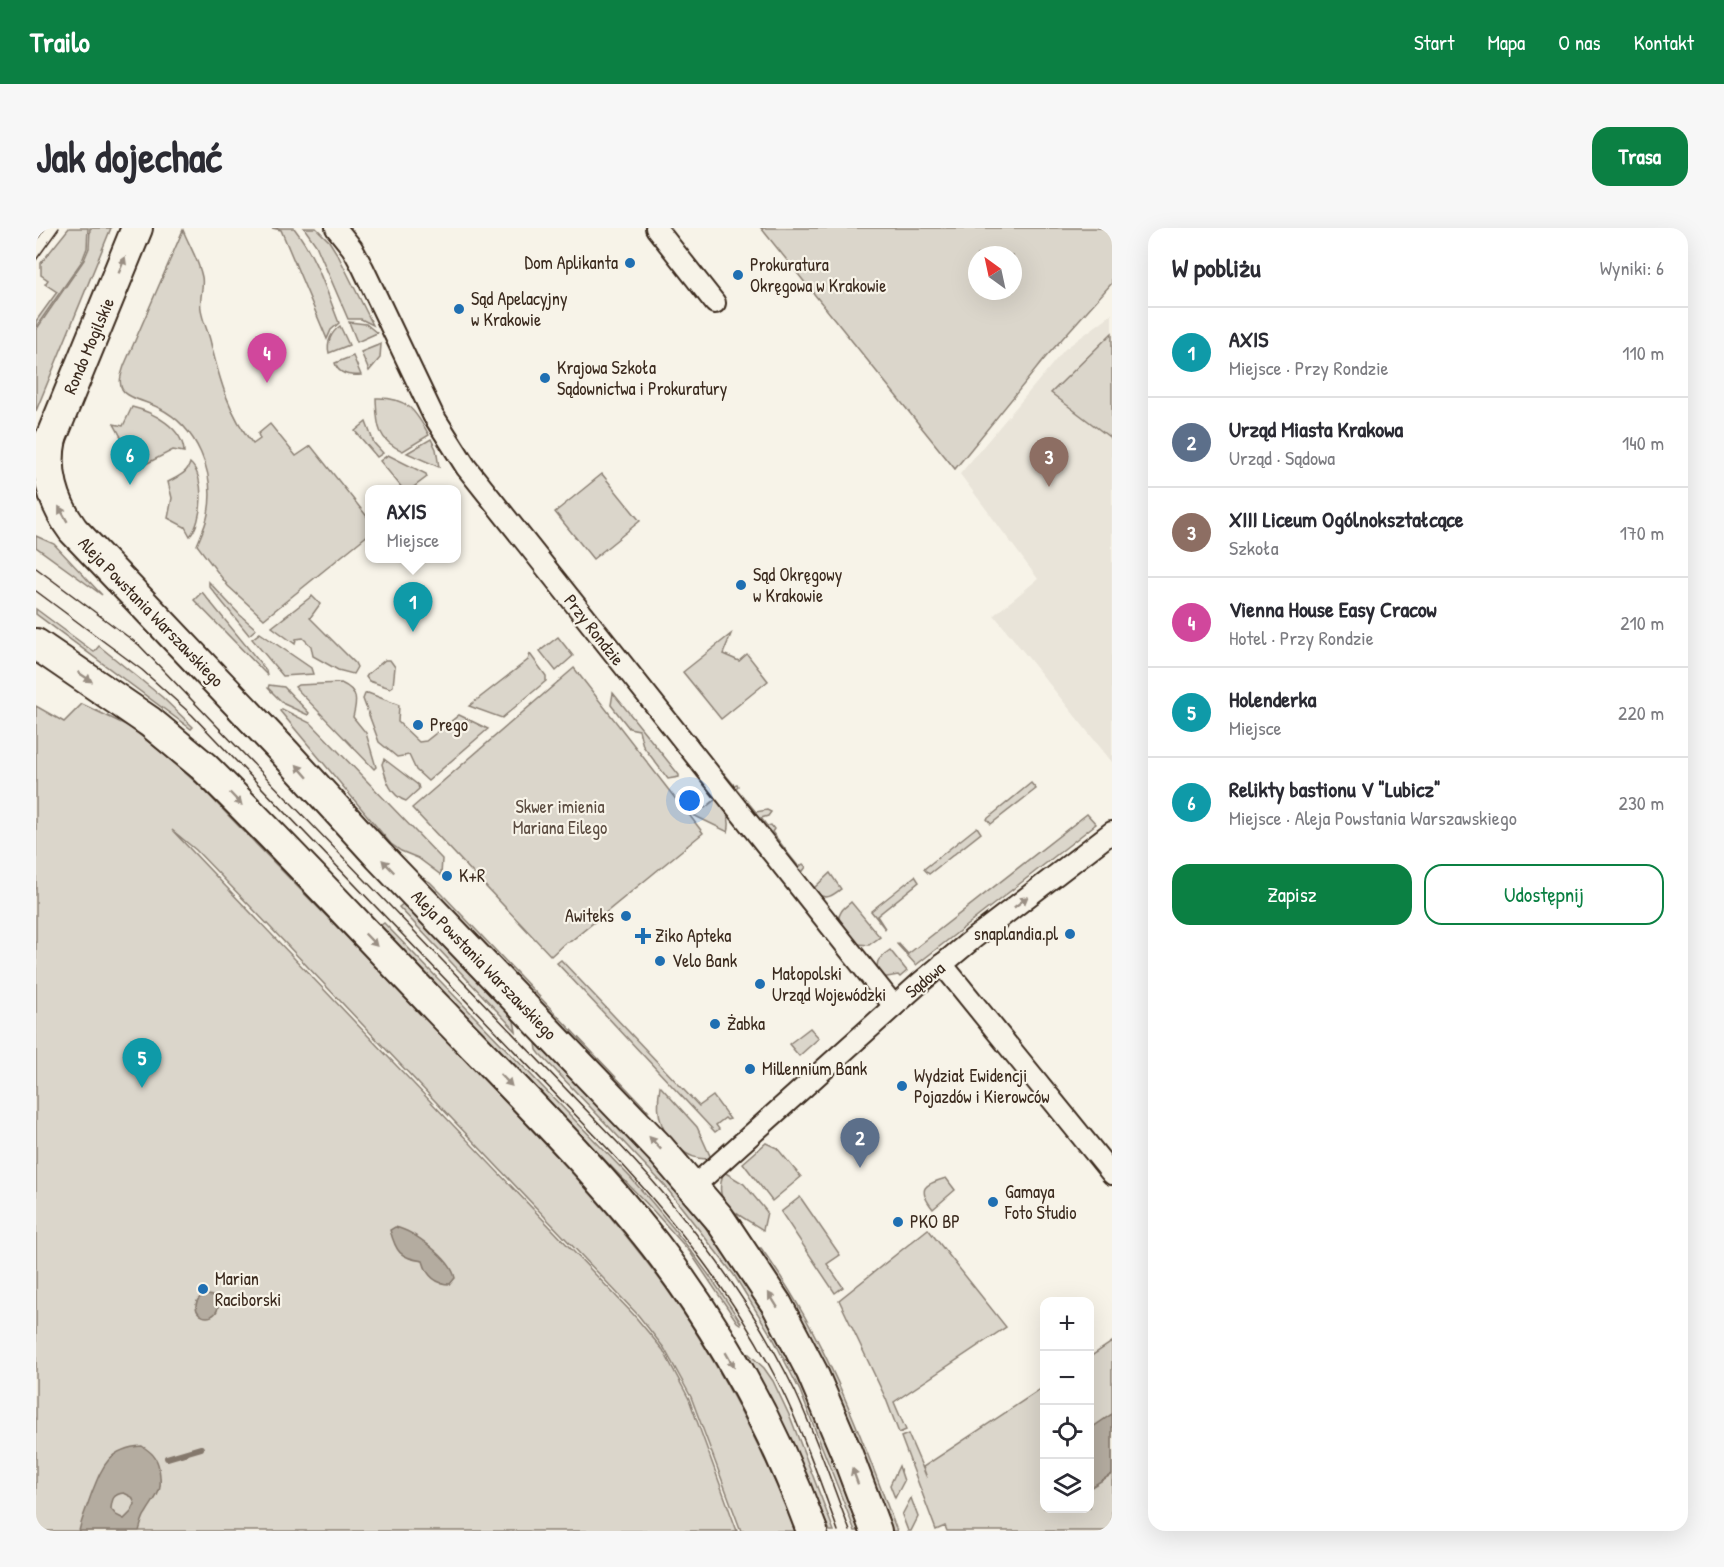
<!DOCTYPE html>
<html lang="pl">
<head>
<meta charset="utf-8">
<style>
  :root { --surface:#fff; --page:#f7f7f7; --text:#2b2b33; --muted:#7c7c81; --line:#e1e1e2; --accent:#0b8043 }
  body { margin:0; font-family:"Patrick Hand",sans-serif; background:var(--page); color:var(--text) }
  .controls { position:absolute; right:18px; bottom:18px; display:grid; overflow:hidden; border-radius:12px; box-shadow:0 6px 24px #0002 }
  .controls button { width:54px; height:54px; display:grid; place-items:center; padding:0; border:0; border-bottom:2px solid var(--line); background:var(--surface); color:var(--text); font:30px sans-serif }
  .compass { position:absolute; left:932px; top:18px; width:54px; height:54px; border-radius:50%; background:var(--surface); box-shadow:0 6px 24px #0002; rotate:327deg }
  .you { position:absolute; left:654px; top:573px; width:21px; height:21px; margin:-15px; border:4px solid #fff; border-radius:50%; background:#1a73e8; box-shadow:0 0 0 9px #1a73e833 }
  .badge { display:grid; place-items:center; width:39px; height:39px; border-radius:50%; background:var(--accent); color:#fff; font-size:20px; font-weight:700 }
  .pin { position:absolute; translate:-50% -50px; filter:drop-shadow(0 2px 3px #0008) }
  .pin::after { content:''; position:absolute; top:32px; width:21px; height:18px; background:inherit; clip-path:polygon(0 0,100% 0,50% 100%) }
  .popup { position:absolute; left:329px; top:257px; width:96px; height:78px; box-sizing:border-box; display:grid; place-content:center; border-radius:12px; background:var(--surface); filter:drop-shadow(0 2px 4px #0005); font-size:20px; white-space:nowrap; color:var(--muted) }
  .popup b { font-size:22px; color:var(--text) }
  .popup::after { content:''; position:absolute; left:50%; top:100%; margin-left:-12px; border:12px solid transparent; border-top-color:var(--surface) }
  .list { margin:0; padding:0; list-style:none }
  h2 { display:flex; justify-content:space-between; align-items:center; height:78px; margin:0; padding:0 24px; font-size:26px }
  h2 small { font-size:20px; font-weight:400; color:var(--muted) }
  .list li { display:grid; grid-template-columns:39px 1fr auto; gap:18px; align-items:center; box-sizing:border-box; height:90px; padding:0 24px; border-top:2px solid var(--line) }
  .list b { display:block; font-size:22px; white-space:nowrap }
  .list p { margin:0; font-size:20px; white-space:nowrap; color:var(--muted) }
  .list em { font-size:20px; font-style:normal; color:var(--muted) }
  .actions { display:flex; gap:12px; padding:18px 24px }
  .actions a { flex:1; padding:14px 0; border:2px solid var(--accent); border-radius:18px; text-align:center; font-size:21px; color:var(--accent) }
  .actions .main { background:var(--accent); color:#fff }
  .icon { flex:none; width:33px; height:33px; fill:none; stroke:currentColor; stroke-width:2; stroke-linecap:round; stroke-linejoin:round }
  .map { position:relative; flex:none; width:1076px; height:1303px; overflow:hidden; border-radius:18px }
  header { display:flex; align-items:center; gap:36px; box-sizing:border-box; height:84px; padding:0 30px; background:var(--accent); color:#fff }
  header strong { font-size:28px }
  nav { display:flex; gap:33px; margin-inline-start:auto; font-size:21px }
  .intro { display:flex; align-items:center; justify-content:space-between; box-sizing:border-box; height:144px; padding:0 36px }
  h1 { margin:0; font-size:42px }
  .button { padding:15px 27px; border-radius:18px; background:var(--accent); color:#fff; font-size:21px; font-weight:700 }
  main { display:flex; gap:36px; padding:0 36px }
  aside { flex:1; background:var(--surface); border-radius:18px; box-shadow:0 6px 24px #0002 }
  .map>svg:first-child { display:block }
  .built { fill:#e9e4d9 }
  .green { fill:#dbd6cb; stroke:#8b8074; stroke-width:1.5; fill-rule:evenodd }
  .water { fill:#b4aca0; stroke:#84786c; stroke-width:1.5; fill-rule:evenodd }
  .lines { fill:none; stroke-linecap:round; stroke-linejoin:round }
  .stream { stroke:#84786c; stroke-width:6 }
  .street-casing { stroke:#3b2a1e; stroke-width:24 }
  .primary-casing { stroke:#3b2a1e; stroke-width:34 }
  .street { stroke:#f7f3e8; stroke-width:20 }
  .primary { stroke:#f7f3e8; stroke-width:30 }
  .tram { stroke:#3b2a1e; stroke-width:1.5 }
  .oneway { fill:#998e83 }
  .poi-dot { fill:#1f6fb2; stroke:#f7f3e8; stroke-width:2 }
  .labels { text-anchor:middle; stroke-width:4.5; stroke-linejoin:round; paint-order:stroke }
  .poi-label { font-size:18px; fill:#3b2a1e; stroke:#f7f3e8; text-anchor:start }
  .street-label { font-size:18px; fill:#3b2a1e; stroke:#f7f3e8 }
  .park-label { font-size:18px; fill:#5b4c41; stroke:#f7f3e8 }
</style>
</head>
<body>
<header>
<strong>Trailo</strong>
<nav><a>Start</a><a>Mapa</a><a>O nas</a><a>Kontakt</a></nav>
</header>
<div class="intro"><h1>Jak dojechać</h1><a class="button">Trasa</a></div>
<main>
<div class="map">
<svg width="1076" height="1303" viewBox="0 0 1076 1303">
  <rect width="100%" height="100%" fill="#f7f3e8"/>
  <filter id="ink" filterUnits="userSpaceOnUse"><feTurbulence type="fractalNoise" baseFrequency=".0167" numOctaves="2"/><feDisplacementMap in="SourceGraphic" scale="12" xChannelSelector="R" yChannelSelector="G"/><feConvolveMatrix kernelMatrix="1 2 1 2 8 2 1 2 1" color-interpolation-filters="sRGB"/></filter>
  <g filter="url(#ink)">
    <polygon class="built" points="1076,86 1076,534 958,387 1002,351 924,246 1029,121"/>
    <g class="green">
      <polygon points="33,0 52,0 51,20 46,33 0,99 0,93 21,64 9,56 12,52 5,47 5,35"/>
      <polygon points="54,0 75,0 0,183 0,102 48,32 53,20"/>
      <path d="M236,0H258C280,28 290,62 303,95L295,102L291,111L245,2Z"/>
      <polygon points="268,0 280,0 293,13 303,29 337,97 325,91 312,91 280,17"/>
      <path d="M725,0H1076V55L1009,130L919,241ZM941,27H977V63H941Z"/>
      <path d="M147,2C153,17 163,33 166,49C168,59 163,70 165,81C166,93 173,104 175,116C184,153 193,186 217,216L224,211L222,206L234,196L260,228L275,218L333,291V306L228,391L192,358L161,317C165,307 170,297 172,286C180,245 161,199 123,180C113,174 92,171 86,161C82,153 86,145 88,138Z"/>
      <polygon points="313,94 330,96 341,105 321,114"/>
      <path d="M304,98L313,117L293,125C290,114 296,104 304,98Z"/>
      <polygon points="1076,105 1076,211 1015,165"/>
      <polygon points="345,116 344,130 333,143 325,124"/>
      <path d="M317,128L325,147C314,148 302,146 299,135Z"/>
      <path d="M340,170C371,169 379,182 393,207L367,223C340,212 341,195 340,170Z"/>
      <path d="M96,179C117,184 147,200 148,224L137,222L102,240L78,196L87,198Z"/>
      <polygon points="330,194 338,215 347,225 341,229 319,203"/>
      <polygon points="395,211 400,221 403,239 371,225"/>
      <polygon points="352,227 390,246 391,249 375,261 367,261 344,233"/>
      <path d="M154,235C170,248 167,294 154,308L149,299L132,290L136,270L132,254C141,249 151,246 154,235Z"/>
      <polygon points="566,246 604,293 557,331 519,284"/>
      <polygon points="0,308 18,316 66,367 0,319"/>
      <polygon points="173,354 204,387 220,401 213,407 173,358"/>
      <polygon points="166,364 230,442 231,447 158,372"/>
      <polygon points="276,368 284,376 274,390 319,435 321,439 317,446 302,442 277,428 275,418 267,410 260,411 259,416 236,399"/>
      <polygon points="0,381 58,424 63,418 126,469 157,499 155,501 0,386"/>
      <polygon points="224,405 275,440 277,446 247,448 216,411"/>
      <polygon points="695,406 687,426 703,433 711,426 732,453 685,491 647,444"/>
      <polygon points="522,409 537,428 520,443 504,423"/>
      <polygon points="494,426 510,448 510,453 466,490 433,478 492,432"/>
      <polygon points="349,432 354,432 359,439 357,458 354,460 333,453 330,449 332,446"/>
      <path d="M538,440L649,583L657,575L669,580L680,571C689,582 696,589 692,604L651,584L667,605L535,713L529,715L515,728L376,580Z"/>
      <path d="M305,455C323,463 321,473 317,489L330,505L340,539L338,541L259,459L262,457Z"/>
      <polygon points="233,457 248,459 273,485 272,487 248,476 232,460"/>
      <polygon points="332,465 363,477 362,494 383,514 390,513 423,487 452,501 392,553 380,542 373,527 361,529 343,514 327,471 329,466"/>
      <polygon points="577,465 643,547 643,549 632,551 607,518 603,502 593,500 575,477"/>
      <path d="M46,476L92,498L127,525L166,560C257,655 350,748 441,844C512,918 584,992 642,1077C690,1148 728,1224 760,1303H705L655,1169L628,1120L602,1087L216,680L160,622L136,602L597,1086L627,1122L653,1171L701,1303H0V478L28,494Z"/>
      <polygon points="246,481 276,496 406,631 405,647 382,630 365,623 355,616 244,483"/>
      <path d="M348,531L382,557L383,561L370,573C354,568 350,551 346,536Z"/>
      <polygon points="688,545 698,557 701,556 702,558 700,560 720,584 731,582 735,584 732,588 725,590 731,598 735,597 738,601 736,604 749,621 750,625 751,624 763,639 767,636 770,639 767,643 759,640 685,548"/>
      <polygon points="995,555 1000,561 955,596 951,591"/>
      <polygon points="1051,586 1060,596 880,737 861,716 862,715 872,726"/>
      <polygon points="941,599 945,605 893,646 888,641"/>
      <path d="M794,645L805,661C796,668 791,672 780,666L778,660Z"/>
      <polygon points="879,648 883,654 841,688 850,702 835,683"/>
      <polygon points="385,649 394,654 406,666 612,883 609,883"/>
      <path d="M815,674L844,709L833,717L822,716C813,711 797,695 805,684C807,680 812,677 815,674Z"/>
      <polygon points="367,676 475,788 478,793 480,803 363,679"/>
      <path d="M348,695L594,949C635,995 672,1042 705,1095L704,1096L701,1094L654,1024L614,979L344,698Z"/>
      <path d="M854,722L871,743L864,749L862,747L846,750C837,735 841,731 854,722Z"/>
      <polygon points="525,732 663,878 677,868 694,891 691,892 689,890 680,897 683,901 679,904 521,735"/>
      <polygon points="774,800 783,810 763,828 753,816"/>
      <path d="M500,815C567,885 639,953 694,1033C752,1117 788,1207 823,1303H819L764,1163L738,1112L698,1047L629,958L504,826L501,822Z"/>
      <path d="M624,858L661,899L675,930C655,935 632,915 626,897C621,885 622,870 624,858Z"/>
      <polygon points="730,915 741,920 765,949 736,973 707,935"/>
      <path d="M688,944L708,956L731,984L727,1002C704,986 674,979 688,944Z"/>
      <path d="M910,950L919,962L897,981C880,960 889,956 910,950Z"/>
      <polygon points="764,969 804,1027 791,1036 807,1059 799,1065 745,984"/>
      <polygon points="892,1001 970,1099 858,1174 870,1202 863,1205 850,1171 803,1072"/>
      <path d="M723,1020H725C788,1106 824,1204 861,1303H856L819,1204L790,1138L756,1073Z"/>
      <polygon points="1076,1114 1076,1303 911,1303 909,1298 900,1302 865,1209 872,1206 891,1250 887,1239 1008,1159 1008,1280 1054,1280 1054,1129"/>
      <polygon points="709,1126 713,1126 728,1140 737,1153 755,1191 798,1303 794,1303 721,1146"/>
      <polygon points="863,1238 868,1253 859,1270 854,1257"/>
      <polygon points="875,1270 882,1289 875,1303 872,1303 866,1287"/>
    </g>
    <g class="water">
      <path d="M359,999C378,1003 415,1031 419,1050L414,1056C399,1056 391,1048 387,1033C364,1030 360,1024 354,1002Z"/>
      <circle cx="171" cy="1078" r="11"/>
      <polygon points="1076,1186 1076,1246 1054,1260 1054,1201"/>
      <path d="M106,1218C115,1224 121,1229 123,1240C127,1265 122,1265 110,1285C106,1290 105,1297 103,1303H43C46,1290 51,1279 55,1267C66,1239 72,1220 106,1218ZM88,1265L96,1269L99,1276L95,1284L88,1291L80,1287L75,1281C76,1271 77,1266 88,1265Z"/>
    </g>
    <g class="lines">
      <polyline class="stream" points="131,1230 165,1220"/>
      <defs>
        <g id="street">
          <polyline points="300,0 316,20 327,40 397,187 430,239 858,778"/>
          <polyline points="620,0 679,75"/>
          <polyline points="906,736 1076,946"/>
          <polyline points="657,959 885,754 938,710 1076,604"/>
        </g>
        <g id="primary">
          <path d="M15,210C8,242 17,275 37,302L250,526L343,628L624,921L683,990L741,1077L776,1144L811,1226L840,1303"/>
          <polyline points="5,226 15,210 101,0"/>
          <path d="M0,416L114,494L167,538C247,616 323,699 401,780C475,857 553,933 619,1017C685,1103 739,1202 776,1303"/>
        </g>
      </defs>
      <use href="#street" class="street-casing"/>
      <use href="#primary" class="primary-casing"/>
      <use href="#street" class="street"/>
      <use href="#primary" class="primary"/>
      <g class="tram">
        <polyline points="0,13 9,0"/>
        <polyline points="0,32 23,0"/>
        <path d="M0,340L103,417L582,915C653,990 714,1070 759,1163C780,1208 796,1256 814,1303"/>
        <path d="M0,363L106,442L156,487L573,922C639,993 698,1067 742,1154C766,1202 784,1253 802,1303"/>
      </g>
    </g>
    <defs><path id="oneway-solid" d="M-6-.8H1V-3.2L6.5 0L1 3.2V.8H-6Z" transform="scale(1.5)"/></defs>
    <g class="oneway">
      <use href="#oneway-solid" transform="translate(86 37) rotate(-68)"/>
      <use href="#oneway-solid" transform="translate(27 286) rotate(-120)"/>
      <use href="#oneway-solid" transform="translate(49 449) rotate(34)"/>
      <use href="#oneway-solid" transform="translate(266 543) rotate(-131)"/>
      <use href="#oneway-solid" transform="translate(200 571) rotate(46)"/>
      <use href="#oneway-solid" transform="translate(352 638) rotate(-134)"/>
      <use href="#oneway-solid" transform="translate(985 674) rotate(-38)"/>
      <use href="#oneway-solid" transform="translate(335 712) rotate(46)"/>
      <use href="#oneway-solid" transform="translate(470 852) rotate(46)"/>
      <use href="#oneway-solid" transform="translate(619 915) rotate(-133)"/>
      <use href="#oneway-solid" transform="translate(737 1072) rotate(-122)"/>
      <use href="#oneway-solid" transform="translate(694 1132) rotate(60)"/>
      <use href="#oneway-solid" transform="translate(819 1248) rotate(-110)"/>
    </g>
  </g>
  <g class="poi-dot">
    <circle cx="594" cy="35" r="6"/>
    <circle cx="702" cy="47" r="6"/>
    <circle cx="423" cy="81" r="6"/>
    <circle cx="509" cy="150" r="6"/>
    <circle cx="705" cy="357" r="6"/>
    <circle cx="382" cy="497" r="6"/>
    <circle cx="411" cy="648" r="6"/>
    <circle cx="590" cy="688" r="6"/>
    <circle cx="1034" cy="706" r="6"/>
    <path d="M604 699h6v6h6v6h-6v6h-6v-6h-6v-6h6z"/>
    <circle cx="624" cy="733" r="6"/>
    <circle cx="724" cy="756" r="6"/>
    <circle cx="679" cy="796" r="6"/>
    <circle cx="714" cy="841" r="6"/>
    <circle cx="866" cy="858" r="6"/>
    <circle cx="957" cy="974" r="6"/>
    <circle cx="862" cy="994" r="6"/>
    <circle cx="167" cy="1061" r="6"/>
  </g>
  <g class="labels">
    <g class="poi-label">
      <text x="582" y="41" text-anchor="end">Dom Aplikanta</text>
      <text x="714" y="43">Prokuratura<tspan x="714" dy="21">Okręgowa w Krakowie</tspan></text>
      <text x="435" y="77">Sąd Apelacyjny<tspan x="435" dy="21">w Krakowie</tspan></text>
      <text x="521" y="146">Krajowa Szkoła<tspan x="521" dy="21">Sądownictwa i Prokuratury</tspan></text>
      <text x="717" y="353">Sąd Okręgowy<tspan x="717" dy="21">w Krakowie</tspan></text>
      <text x="394" y="503">Prego</text>
      <text x="423" y="654">K+R</text>
      <text x="578" y="694" text-anchor="end">Awiteks</text>
      <text x="1022" y="712" text-anchor="end">snaplandia.pl</text>
      <text x="619" y="714">Ziko Apteka</text>
      <text x="636" y="739">Velo Bank</text>
      <text x="736" y="752">Małopolski<tspan x="736" dy="21">Urząd Wojewódzki</tspan></text>
      <text x="691" y="802">Żabka</text>
      <text x="726" y="847">Millennium Bank</text>
      <text x="878" y="854">Wydział Ewidencji<tspan x="878" dy="21">Pojazdów i Kierowców</tspan></text>
      <text x="969" y="970">Gamaya<tspan x="969" dy="21">Foto Studio</tspan></text>
      <text x="874" y="1000">PKO BP</text>
      <text x="179" y="1057">Marian<tspan x="179" dy="21">Raciborski</tspan></text>
    </g>
    <g class="street-label">
      <text transform="translate(53 118) rotate(-67)" y="6">Rondo Mogilskie</text>
      <text transform="translate(115 384) rotate(46)" y="6">Aleja Powstania Warszawskiego</text>
      <text transform="translate(558 402) rotate(52)" y="6">Przy Rondzie</text>
      <text transform="translate(448 737) rotate(46)" y="6">Aleja Powstania Warszawskiego</text>
      <text transform="translate(889 752) rotate(-40)" y="6">Sądowa</text>
    </g>
    <g class="park-label">
      <text x="524" y="585">Skwer imienia<tspan x="524" dy="21">Mariana Eilego</tspan></text>
    </g>
  </g>
</svg>
<div class="controls">
<button>+</button>
<button>−</button>
<button><svg class="icon" aria-label="locate" viewBox="0 0 24 24"><circle cx="12" cy="12" r="6"/><path d="M12 2v4M12 18v4M2 12h4M18 12h4"/></svg></button>
<button><svg class="icon" aria-label="layers" viewBox="0 0 24 24"><path d="M12 4l9 5-9 5-9-5zM3 14l9 5 9-5"/></svg></button>
</div>
<svg class="compass" viewBox="-18 -18 36 36"><path d="M0-13l5 13h-10z" fill="#e53935"/><path d="M0 13l5-13h-10z" fill="#7c7c81"/></svg>
<div class="you"></div>
<div class="pin badge" style="left:377px;top:404px;background:#0f9aa8">1</div>
<div class="popup"><b>AXIS</b>Miejsce</div>
<div class="pin badge" style="left:824px;top:940px;background:#5c6f8a">2</div>
<div class="pin badge" style="left:1013px;top:259px;background:#8d6e63">3</div>
<div class="pin badge" style="left:231px;top:155px;background:#d1479c">4</div>
<div class="pin badge" style="left:106px;top:860px;background:#0f9aa8">5</div>
<div class="pin badge" style="left:94px;top:257px;background:#0f9aa8">6</div>
</div>
<aside>
<h2>W pobliżu<small>Wyniki: 6</small></h2>
<ul class="list">
<li><span class="badge" style="background:#0f9aa8">1</span><div><b>AXIS</b><p>Miejsce · Przy Rondzie</p></div><em>110 m</em></li>
<li><span class="badge" style="background:#5c6f8a">2</span><div><b>Urząd Miasta Krakowa</b><p>Urząd · Sądowa</p></div><em>140 m</em></li>
<li><span class="badge" style="background:#8d6e63">3</span><div><b>XIII Liceum Ogólnokształcące</b><p>Szkoła</p></div><em>170 m</em></li>
<li><span class="badge" style="background:#d1479c">4</span><div><b>Vienna House Easy Cracow</b><p>Hotel · Przy Rondzie</p></div><em>210 m</em></li>
<li><span class="badge" style="background:#0f9aa8">5</span><div><b>Holenderka</b><p>Miejsce</p></div><em>220 m</em></li>
<li><span class="badge" style="background:#0f9aa8">6</span><div><b>Relikty bastionu V &quot;Lubicz&quot;</b><p>Miejsce · Aleja Powstania Warszawskiego</p></div><em>230 m</em></li>
</ul>
<div class="actions"><a class="main">Zapisz</a><a>Udostępnij</a></div>
</aside>
</main>
</body>
</html>
